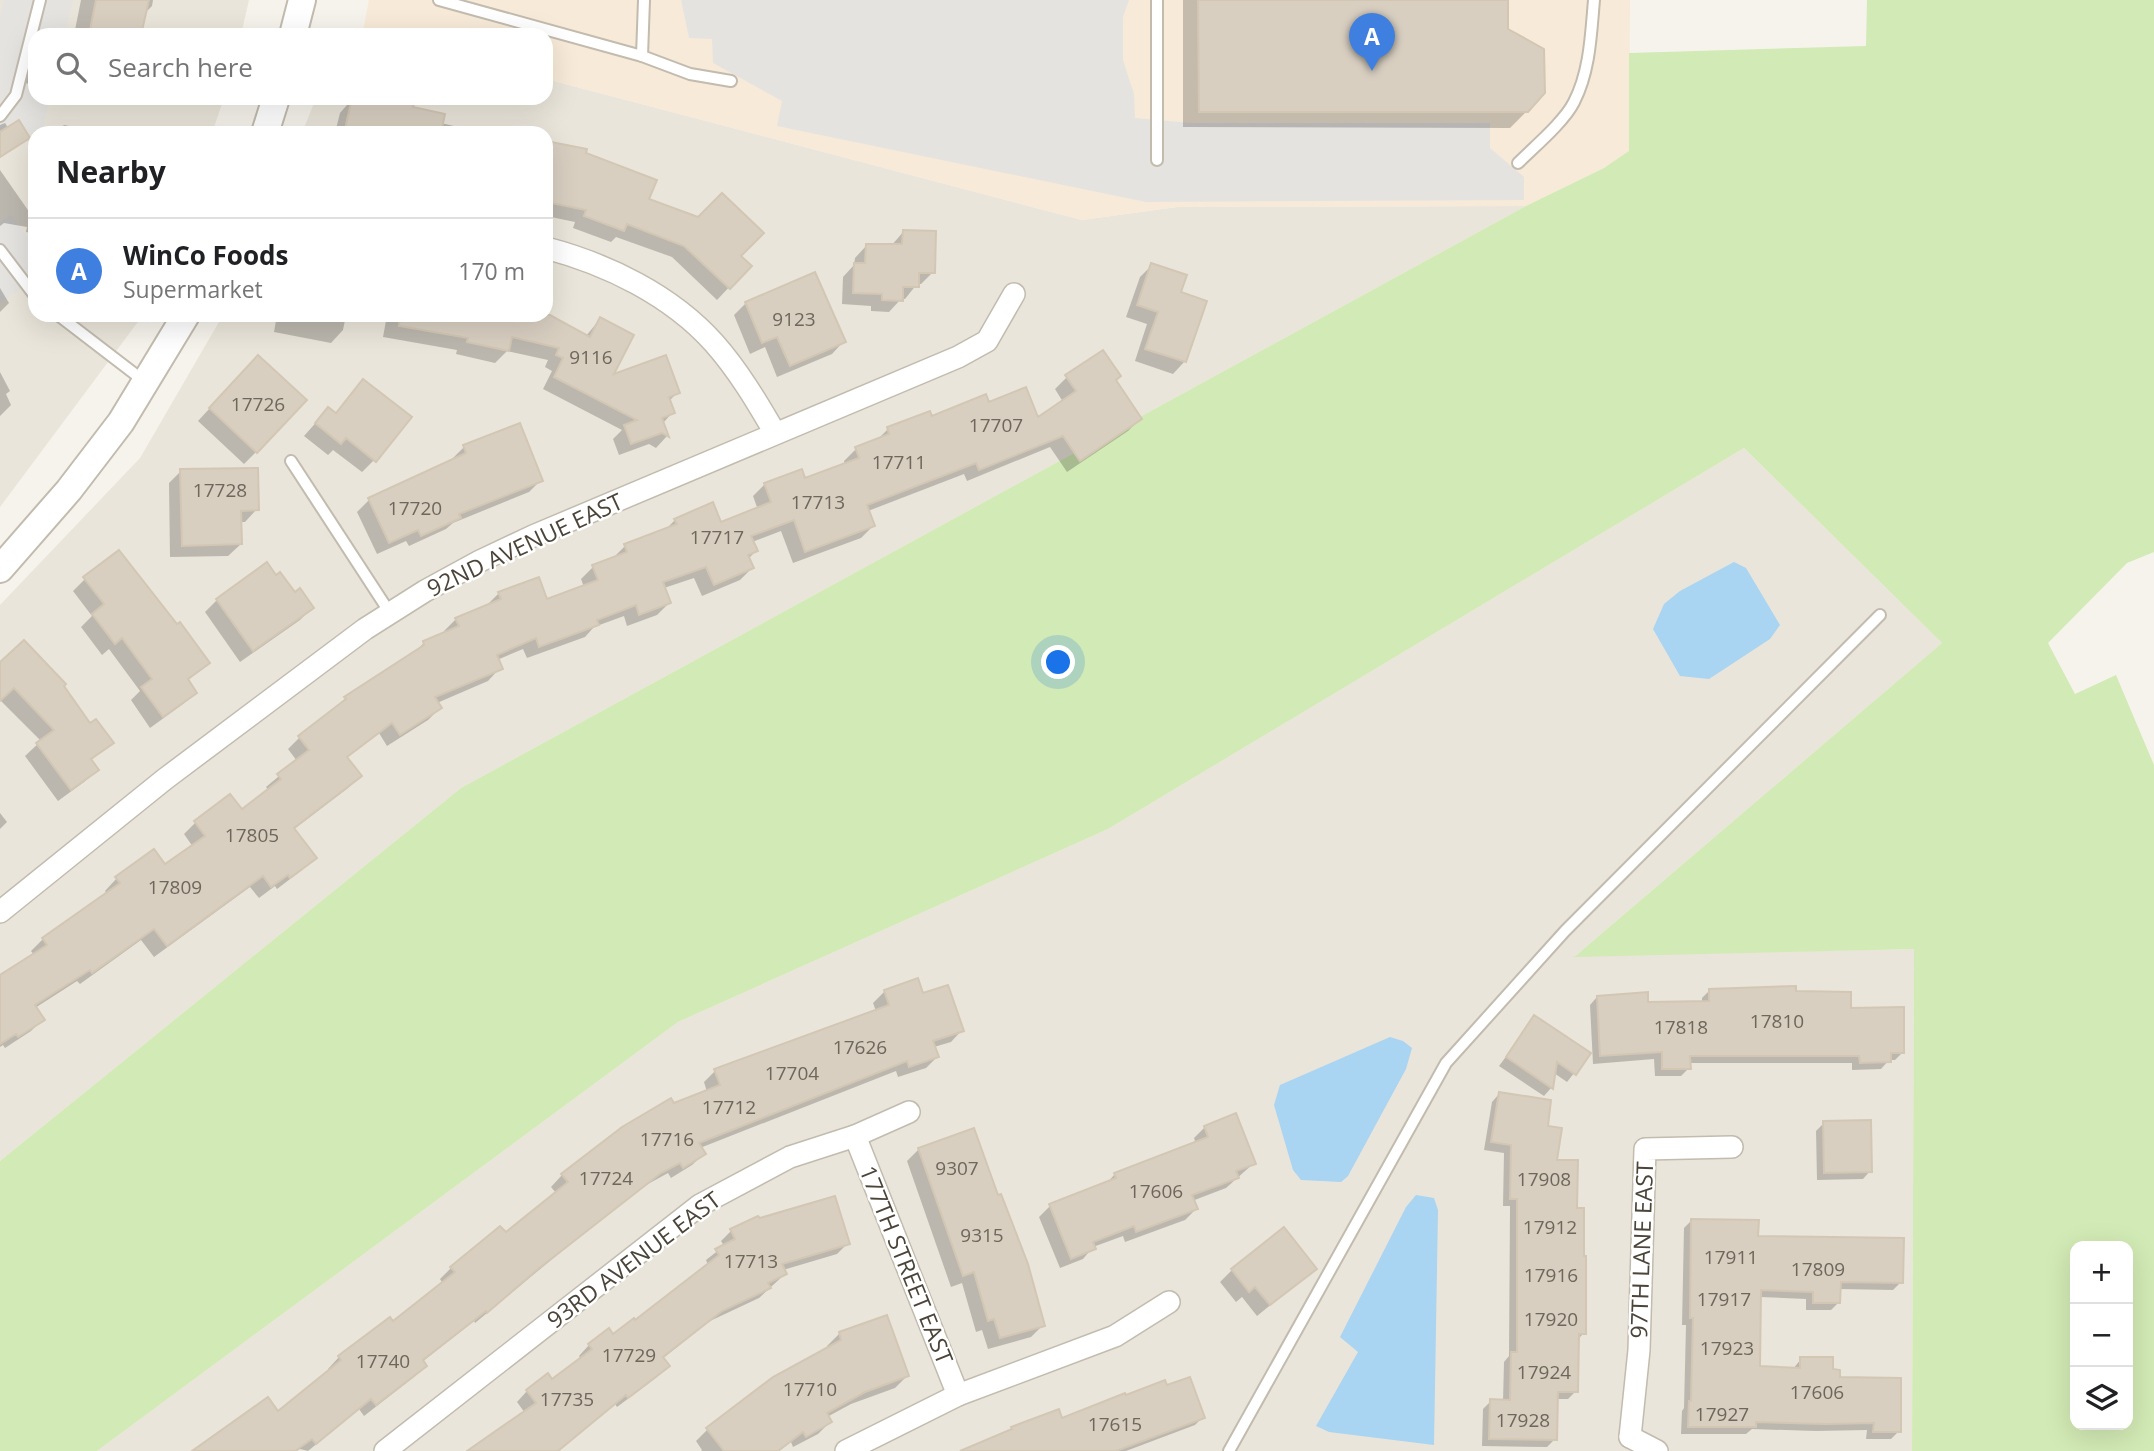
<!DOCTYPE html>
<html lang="en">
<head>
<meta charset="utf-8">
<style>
  :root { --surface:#fff; --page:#f2f2f2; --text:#202124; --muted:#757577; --line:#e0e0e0; --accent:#7c3aed }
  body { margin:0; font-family:"Open Sans",sans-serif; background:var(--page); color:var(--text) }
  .controls { position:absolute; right:21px; bottom:21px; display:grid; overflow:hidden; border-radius:14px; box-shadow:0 7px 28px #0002 }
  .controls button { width:63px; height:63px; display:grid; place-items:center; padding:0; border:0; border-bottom:2px solid var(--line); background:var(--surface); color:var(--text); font:35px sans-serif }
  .you { position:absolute; left:1059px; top:663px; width:24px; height:24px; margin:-18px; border:5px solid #fff; border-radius:50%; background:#1a73e8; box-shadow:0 0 0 10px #1a73e833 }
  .badge { display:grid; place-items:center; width:46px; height:46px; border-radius:50%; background:var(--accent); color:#fff; font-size:23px; font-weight:700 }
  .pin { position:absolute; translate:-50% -58px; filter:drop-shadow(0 2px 4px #0008) }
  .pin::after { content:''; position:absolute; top:37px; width:24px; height:21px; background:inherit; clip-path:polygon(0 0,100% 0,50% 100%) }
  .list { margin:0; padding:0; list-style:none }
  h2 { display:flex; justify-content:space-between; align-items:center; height:91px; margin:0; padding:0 28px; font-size:30px }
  h2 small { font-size:23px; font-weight:400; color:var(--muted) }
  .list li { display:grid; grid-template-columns:46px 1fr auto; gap:21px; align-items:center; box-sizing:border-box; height:105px; padding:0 28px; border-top:2px solid var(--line) }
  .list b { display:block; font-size:26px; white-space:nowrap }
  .list p { margin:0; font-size:23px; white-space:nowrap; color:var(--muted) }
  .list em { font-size:23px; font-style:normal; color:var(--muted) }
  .icon { flex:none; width:38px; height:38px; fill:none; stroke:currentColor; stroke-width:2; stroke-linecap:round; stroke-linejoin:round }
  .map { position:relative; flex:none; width:2154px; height:1451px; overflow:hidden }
  .search { position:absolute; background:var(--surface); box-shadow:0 7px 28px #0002; left:28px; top:28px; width:525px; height:77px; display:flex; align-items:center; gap:18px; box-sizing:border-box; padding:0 24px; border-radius:21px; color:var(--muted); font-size:26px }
  .panel { position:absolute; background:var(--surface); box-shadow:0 7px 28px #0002; left:28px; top:126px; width:525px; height:196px; border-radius:21px }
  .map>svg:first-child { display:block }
  .residential { fill:#eae5da }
  .commercial { fill:#f7ead8 }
  .green { fill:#d2eab5; fill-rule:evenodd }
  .parking { fill:#e5e3e0 }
  .water { fill:#a9d4f2 }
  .shadow { fill:#0003 }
  .building { fill:#d8cfc1; stroke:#d3c7b4; stroke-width:2 }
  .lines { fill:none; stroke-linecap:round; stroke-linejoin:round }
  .service-casing { stroke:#c2bbae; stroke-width:14 }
  .minor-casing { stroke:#c2bbae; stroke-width:24 }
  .tertiary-casing { stroke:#c2bbae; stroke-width:30 }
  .service { stroke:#fff; stroke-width:10 }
  .minor { stroke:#fff; stroke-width:21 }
  .tertiary { stroke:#fff; stroke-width:26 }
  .labels { text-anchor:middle; stroke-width:5; stroke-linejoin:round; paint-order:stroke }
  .number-label { font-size:19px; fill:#6e675b }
  .street-label { font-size:23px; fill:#4b4439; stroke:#fff }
</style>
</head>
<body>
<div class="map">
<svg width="2154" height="1451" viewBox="0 0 2154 1451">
  <rect width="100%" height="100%" fill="#f6f3ec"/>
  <g class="residential">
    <polygon points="0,0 249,0 241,35 35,35 35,98 224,98 212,133 35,133 35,315 143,315 0,507"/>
    <polygon points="546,79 1082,220 1177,207 1526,206 461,788 0,1161 0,605 140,458 223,315 546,315 546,133 302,133 316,98 546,98"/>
    <polygon points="1744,448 1942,643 1575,956 1914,949 1912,1451 97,1451 678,1022 1108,829"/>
  </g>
  <polygon class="commercial" points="369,0 1630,0 1629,152 1604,168 1526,206 1177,207 1082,220 546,79 546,35 378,35 363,31"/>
  <path class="green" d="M1867,0H2154V552L2127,563L2048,643L2075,694L2116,675L2154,765V1451H1912L1914,949L1574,957L1942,643L1744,448L1108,829L678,1022L97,1451H0V1161L461,788L1526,206L1604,168L1629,151V53L1866,46ZM2075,1246H2128V1425H2075Z"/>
  <g class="parking">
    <polygon points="4,0 73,0 65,35 35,35 35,98 50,98 43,127 0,157 0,17"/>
    <polygon points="681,0 1129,0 1123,17 1123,60 1134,94 1135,118 1192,123 1490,123 1490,148 1524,177 1524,200 1146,202 777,126 782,101 713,63 712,39 689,38"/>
    <polygon points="11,215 35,247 35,279 0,303 0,222"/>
  </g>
  <g class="water">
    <polygon points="1734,562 1746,568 1780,625 1770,639 1709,679 1680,676 1653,629 1664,604 1680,591"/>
    <polygon points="1390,1037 1403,1041 1412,1048 1406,1069 1348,1176 1341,1182 1301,1180 1293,1170 1274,1105 1280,1085"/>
    <polygon points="1416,1195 1434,1198 1438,1210 1434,1445 1329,1432 1316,1426 1358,1352 1340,1337 1406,1207"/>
  </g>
  <g class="shadow">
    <polygon points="81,0 153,0 152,6 144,14 139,35 74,35"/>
    <polygon points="1183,0 1506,0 1507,30 1527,111 1510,128 1183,127"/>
    <polygon points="35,57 35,85 25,83 29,63"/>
    <polygon points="97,98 127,98 122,103"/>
    <polygon points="353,98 406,98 411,108 441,123 484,133 335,133 340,113"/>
    <polygon points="5,123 19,144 0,158 0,125"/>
    <polygon points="64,125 105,133 56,133"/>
    <polygon points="546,143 584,154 647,200 739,256 749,266 717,300 672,257 616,237 611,242 573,228 575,222 546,216"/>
    <polygon points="0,170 30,213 35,190 35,252 29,250 32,233 26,232 27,227 4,223 0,226"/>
    <polygon points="904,231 933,272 921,284 917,284 905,299 901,299 889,312 871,311 871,306 842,304 843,277 854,265 855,258 867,245 891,246"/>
    <polygon points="1152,265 1179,293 1185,361 1173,374 1135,361 1147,324 1126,317 1140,277"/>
    <polygon points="0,288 9,303 0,312"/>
    <polygon points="746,303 844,341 832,354 777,377 765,347 750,354 734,315"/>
    <polygon points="277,315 346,315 343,330 331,343 274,332"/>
    <polygon points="387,315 546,315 586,336 600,319 610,377 678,392 669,401 673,412 663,423 667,436 656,448 649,444 619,455 613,439 622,430 543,389 552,371 545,367 548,360 507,351 495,363 456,354 457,350 383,337"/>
    <polygon points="246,369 256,452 244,464 198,421"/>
    <polygon points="0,372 10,391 6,394 11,405 0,416"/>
    <polygon points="1067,377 1114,381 1140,419 1128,431 1067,472 1050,447 967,481 964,474 868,511 873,526 861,538 793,563 781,531 752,542 756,551 748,559 752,568 740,580 702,596 694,578 664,588 669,603 657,615 627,626 624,616 594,627 585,637 527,658 523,649 497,660 500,668 488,681 437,703 440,708 428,720 387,746 379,733 346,758 360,776 348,788 293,830 314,858 302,870 277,889 275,886 259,898 250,887 154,957 141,940 80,984 77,981 35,1008 43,1019 31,1031 5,1048 3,1045 0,1047 0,975 34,955 31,951 43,939 107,894 105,891 117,878 165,867 193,847 184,834 196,822 241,811 269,791 266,787 297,761 288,749 300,737 346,698 411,655 424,643 445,634 444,631 456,619 487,605 499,593 546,601 584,587 581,579 593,567 613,558 625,546 664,531 675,520 721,525 758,510 753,496 765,484 804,480 845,465 844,461 856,449 875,442 888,429 988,405 1037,419 1063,402 1055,389"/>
    <polygon points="363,381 374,460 362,472 333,450 328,455 304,436 328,409 335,414"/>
    <polygon points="464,447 541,480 529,492 453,523 446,529 409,546 406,541 377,554 357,512 369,500 453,462 452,459"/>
    <polygon points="181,471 257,509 245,522 240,522 241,544 228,556 170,557 169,483"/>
    <polygon points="275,577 312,608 300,620 240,662 205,612 217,600"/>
    <polygon points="85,579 207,663 187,681 195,692 183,704 150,728 131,700 140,691 109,649 102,655 81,627 92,616 73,591"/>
    <polygon points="0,665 62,686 90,725 111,742 90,761 96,770 84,782 58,801 25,756 41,741 0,700"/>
    <polygon points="0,813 7,822 0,829"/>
    <polygon points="1710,990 1795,993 1850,1010 1903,1052 1895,1060 1889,1060 1881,1069 1852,1070 1852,1063 1689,1063 1689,1068 1681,1076 1655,1076 1654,1059 1593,1064 1590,1005 1597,997 1647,1004 1702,1003 1702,998"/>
    <polygon points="885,991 922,995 962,1030 951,1042 934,1047 937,1057 926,1068 898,1077 896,1071 700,1148 704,1154 692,1165 671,1178 668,1173 648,1184 585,1232 475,1323 474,1321 422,1362 425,1366 414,1377 364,1416 359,1409 308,1451 300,1449 297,1451 195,1451 278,1413 330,1372 328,1369 339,1357 392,1323 443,1284 440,1279 451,1268 505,1234 556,1193 551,1187 562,1175 674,1105 707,1092 704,1082 715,1071 876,1011 873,1003"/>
    <polygon points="1535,1018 1589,1054 1567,1082 1554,1073 1551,1088 1544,1096 1499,1066"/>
    <polygon points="1499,1094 1546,1128 1555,1161 1576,1210 1584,1333 1577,1340 1576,1391 1568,1399 1556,1399 1555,1439 1547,1447 1482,1446 1483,1409 1491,1401 1503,1401 1504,1362 1509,1356 1510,1206 1503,1206 1504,1153 1484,1150 1492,1102"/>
    <polygon points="1824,1123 1870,1171 1863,1179 1817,1180 1816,1131"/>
    <polygon points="1205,1127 1254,1163 1226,1188 1192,1201 1196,1209 1185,1220 1125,1242 1123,1236 1093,1247 1083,1259 1060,1268 1039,1217 1050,1206 1105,1185 1115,1174 1196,1144 1194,1138"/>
    <polygon points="919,1149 1043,1325 1031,1337 988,1349 982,1330 976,1332 962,1283 951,1287 907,1161"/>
    <polygon points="1692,1220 1757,1237 1901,1282 1893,1290 1839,1289 1838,1303 1831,1310 1806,1310 1806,1299 1760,1297 1758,1368 1793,1369 1801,1359 1831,1371 1899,1431 1891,1439 1866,1439 1867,1430 1816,1431 1752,1429 1746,1434 1681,1434 1682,1411 1684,1408 1686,1325 1682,1325 1684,1228"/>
    <polygon points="731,1231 848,1243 837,1254 783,1270 785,1274 759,1298 710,1321 662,1359 667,1366 657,1377 617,1407 615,1404 558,1451 471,1451 525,1413 517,1402 527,1391 547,1376 552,1381 581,1359 579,1356 589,1345 613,1336 635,1322 708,1265 706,1260 724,1246 721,1241"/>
    <polygon points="1314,1269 1257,1316 1242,1297 1236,1302 1220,1282 1232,1270"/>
    <polygon points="839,1334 907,1376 895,1388 851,1404 827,1417 830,1422 818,1434 793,1447 791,1442 779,1451 701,1451 702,1450 696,1441 708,1429 828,1349 827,1346"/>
    <polygon points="1166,1388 1203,1417 1195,1425 1126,1451 961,1451 1007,1433 1012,1428 1061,1420 1125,1397"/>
  </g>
  <g class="building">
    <polygon points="96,0 149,0 141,35 89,35"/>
    <polygon points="1198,0 1508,0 1508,29 1544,49 1545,93 1528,112 1199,112"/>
    <polygon points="352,98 415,98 413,107 445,114 441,133 365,133 345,129"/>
    <polygon points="19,120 30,138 0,157 0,132"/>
    <polygon points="546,141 587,149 586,153 657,180 649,199 698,217 722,193 764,233 741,256 752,266 730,289 684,246 627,224 624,231 584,216 586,210 546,202"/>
    <polygon points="903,230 936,231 935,273 919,273 919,287 903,287 903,301 882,300 882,294 853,293 854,263 865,263 866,244 902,244"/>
    <polygon points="1151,263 1187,275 1181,292 1207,301 1186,362 1145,349 1158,312 1137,305"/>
    <polygon points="815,272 846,342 790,366 777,337 762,343 745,302"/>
    <polygon points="400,315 550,315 590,337 600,317 634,335 614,374 666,355 680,393 669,397 675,413 662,418 669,437 662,433 631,444 624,425 637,420 554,377 563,358 556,355 559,348 512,337 509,351 467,342 468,338 399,326"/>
    <polygon points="1103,350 1121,376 1116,380 1142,419 1080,461 1063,436 979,470 976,463 867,505 875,526 805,552 794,520 751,536 758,551 748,555 754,568 714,585 706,567 663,582 671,603 639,615 636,605 597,620 599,625 539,647 536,638 497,655 503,669 435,697 442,708 400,735 392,723 347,757 362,776 294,828 317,858 290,878 288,875 271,887 263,876 167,946 154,929 92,973 90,970 35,1005 45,1020 18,1037 16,1034 0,1044 0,975 47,945 42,938 120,883 115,877 154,849 165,864 205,836 194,821 230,794 242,809 281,779 277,774 309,750 298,736 346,699 344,697 424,645 423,641 459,626 455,618 501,599 498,592 539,577 547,599 598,580 592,565 627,552 624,544 677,524 674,519 713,502 721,522 771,502 764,483 802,469 805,478 859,458 855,447 889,434 887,427 930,411 932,416 986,394 989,402 1026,387 1038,417 1076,391 1065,375"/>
    <polygon points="258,355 307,400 257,453 209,408"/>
    <polygon points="363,379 412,417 376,462 346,438 341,444 315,423 328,407 336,413"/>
    <polygon points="520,423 543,481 459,514 461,518 421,536 418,530 389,543 368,498 466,453 463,445"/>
    <polygon points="258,468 259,510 241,511 242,544 182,546 180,469"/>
    <polygon points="119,550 177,624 180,622 210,663 188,679 197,693 163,717 141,687 152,679 122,638 115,644 92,614 104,604 83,577"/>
    <polygon points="267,562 276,575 280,572 295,592 300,588 314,608 253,651 216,599"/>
    <polygon points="24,640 66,684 64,686 90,723 96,719 114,743 91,759 99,770 71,790 36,743 54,730 14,688 0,701 0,662"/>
    <polygon points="918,978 923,993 948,985 964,1031 933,1041 939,1057 909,1067 907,1061 699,1143 706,1154 683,1168 680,1163 661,1173 537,1270 487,1313 486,1311 423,1360 427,1366 376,1405 371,1399 316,1444 312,1439 295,1451 192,1451 268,1397 278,1411 341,1360 338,1356 390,1317 393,1321 455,1272 450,1267 500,1226 506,1232 568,1182 561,1174 622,1127 671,1098 674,1103 720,1085 714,1069 889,1005 884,990"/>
    <polygon points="1796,986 1796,991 1851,992 1851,1008 1904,1007 1904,1053 1891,1053 1891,1062 1860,1063 1859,1056 1690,1056 1691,1069 1662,1069 1662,1052 1600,1056 1597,996 1648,992 1648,1002 1709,1001 1709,989"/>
    <polygon points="1534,1015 1591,1053 1576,1075 1557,1062 1553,1089 1506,1057"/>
    <polygon points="1499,1092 1551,1100 1548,1126 1562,1128 1557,1160 1578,1160 1577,1208 1584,1208 1584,1256 1586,1256 1586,1334 1579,1334 1578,1392 1558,1392 1557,1440 1489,1439 1490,1399 1510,1400 1511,1352 1517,1352 1517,1199 1510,1199 1511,1145 1491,1142"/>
    <polygon points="1236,1113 1256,1164 1236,1171 1239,1178 1192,1195 1198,1209 1136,1232 1134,1226 1093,1242 1096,1249 1071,1259 1049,1204 1116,1178 1114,1173 1208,1137 1204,1126"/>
    <polygon points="1871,1120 1872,1172 1824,1173 1823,1121"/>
    <polygon points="974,1128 998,1195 1001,1194 1028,1264 1045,1326 1000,1338 994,1319 988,1321 974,1272 963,1276 918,1148"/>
    <polygon points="835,1196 850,1244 782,1264 787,1274 768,1283 771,1288 722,1311 663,1357 670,1366 628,1398 626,1395 558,1451 467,1451 536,1403 526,1390 548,1373 552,1379 592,1349 588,1344 609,1328 613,1334 634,1318 635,1320 719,1255 715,1249 735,1239 730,1229 758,1216 760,1218"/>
    <polygon points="1691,1219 1759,1220 1758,1236 1904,1238 1903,1283 1841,1282 1840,1303 1813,1303 1813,1292 1761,1290 1760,1366 1800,1368 1800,1357 1833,1357 1833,1369 1840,1370 1840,1377 1901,1378 1901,1432 1873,1432 1874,1423 1825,1424 1756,1422 1756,1427 1688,1427 1689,1401 1691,1401 1693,1318 1690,1318"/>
    <polygon points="1284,1227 1317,1269 1270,1305 1255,1287 1249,1292 1231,1269"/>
    <polygon points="887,1315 909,1376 865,1392 827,1413 832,1422 806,1437 803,1432 778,1451 724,1451 706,1428 773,1377 841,1340 839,1332"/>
    <polygon points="1190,1377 1205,1418 1116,1451 960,1451 1012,1429 1011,1427 1059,1409 1062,1418 1125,1393 1126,1395 1165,1380 1167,1385"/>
  </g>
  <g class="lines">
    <defs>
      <g id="service">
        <polyline points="439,0 642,56 690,74 731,81"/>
        <polyline points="1157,0 1157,160"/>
        <polyline points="642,56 644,0"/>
        <polyline points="0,116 16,95 40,0"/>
        <path d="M1518,163C1534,147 1564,122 1574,102C1590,71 1591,34 1594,0"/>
        <polyline points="0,250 35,296"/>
        <polyline points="58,315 144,381"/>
        <polyline points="291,461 390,613"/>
        <polyline points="1229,1451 1446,1063 1565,931 1880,615"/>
      </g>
      <g id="minor">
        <path d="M546,248C607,264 671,295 714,343C738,370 757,402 775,433"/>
        <polyline points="0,912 165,779 365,629 425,591 480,561 533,536 958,357 987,341 1014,294"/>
        <polyline points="855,1136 958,1395"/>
        <polyline points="1630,1437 1639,1350 1645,1149 1732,1147"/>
        <polyline points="1630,1437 1657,1451"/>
        <polyline points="385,1451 700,1205 790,1157 855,1136 909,1112"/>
        <polyline points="846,1451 958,1395 1115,1336 1169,1302"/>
      </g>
      <g id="tertiary">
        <polyline points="293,35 302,0"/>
        <polyline points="265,133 276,98"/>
        <polyline points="0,569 69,490 121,422 186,315"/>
      </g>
    </defs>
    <use href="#service" class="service-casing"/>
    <use href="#minor" class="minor-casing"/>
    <use href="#tertiary" class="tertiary-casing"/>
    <use href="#service" class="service"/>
    <use href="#minor" class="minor"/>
    <use href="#tertiary" class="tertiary"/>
  </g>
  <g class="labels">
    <g class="number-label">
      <text x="794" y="326">9123</text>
      <text x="591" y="364">9116</text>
      <text x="258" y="411">17726</text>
      <text x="996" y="432">17707</text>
      <text x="899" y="469">17711</text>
      <text x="220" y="497">17728</text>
      <text x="818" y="509">17713</text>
      <text x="415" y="515">17720</text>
      <text x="717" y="544">17717</text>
      <text x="252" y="842">17805</text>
      <text x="175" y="894">17809</text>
      <text x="1777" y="1028">17810</text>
      <text x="1681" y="1034">17818</text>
      <text x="860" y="1054">17626</text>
      <text x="792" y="1080">17704</text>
      <text x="729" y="1114">17712</text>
      <text x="667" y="1146">17716</text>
      <text x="957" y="1175">9307</text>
      <text x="606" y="1185">17724</text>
      <text x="1544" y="1186">17908</text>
      <text x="1156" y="1198">17606</text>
      <text x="1550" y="1234">17912</text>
      <text x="982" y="1242">9315</text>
      <text x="1731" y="1264">17911</text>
      <text x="751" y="1268">17713</text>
      <text x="1818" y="1276">17809</text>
      <text x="1551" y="1282">17916</text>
      <text x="1724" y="1306">17917</text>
      <text x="1551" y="1326">17920</text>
      <text x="1727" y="1355">17923</text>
      <text x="629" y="1362">17729</text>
      <text x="383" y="1368">17740</text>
      <text x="1544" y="1379">17924</text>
      <text x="810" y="1396">17710</text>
      <text x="1817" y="1399">17606</text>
      <text x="567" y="1406">17735</text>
      <text x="1722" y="1421">17927</text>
      <text x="1523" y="1427">17928</text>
      <text x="1115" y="1431">17615</text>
    </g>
    <g class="street-label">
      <text transform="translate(525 545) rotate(-25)" y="8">92ND AVENUE EAST</text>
      <text transform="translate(1642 1250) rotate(-88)" y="8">97TH LANE EAST</text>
      <text transform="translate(634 1260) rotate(-37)" y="8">93RD AVENUE EAST</text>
      <text transform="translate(906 1265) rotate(68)" y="8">177TH STREET EAST</text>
    </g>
  </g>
</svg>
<div class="controls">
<button>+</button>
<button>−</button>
<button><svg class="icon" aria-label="layers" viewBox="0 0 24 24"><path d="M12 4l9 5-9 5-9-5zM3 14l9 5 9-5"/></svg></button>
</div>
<div class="you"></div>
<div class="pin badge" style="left:1372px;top:71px;background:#3f7fe0">A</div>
<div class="search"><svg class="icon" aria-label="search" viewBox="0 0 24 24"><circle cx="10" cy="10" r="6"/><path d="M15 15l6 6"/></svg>Search here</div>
<section class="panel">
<h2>Nearby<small></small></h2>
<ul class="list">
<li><span class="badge" style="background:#3f7fe0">A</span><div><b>WinCo Foods</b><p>Supermarket</p></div><em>170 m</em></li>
</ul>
</section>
</div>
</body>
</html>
